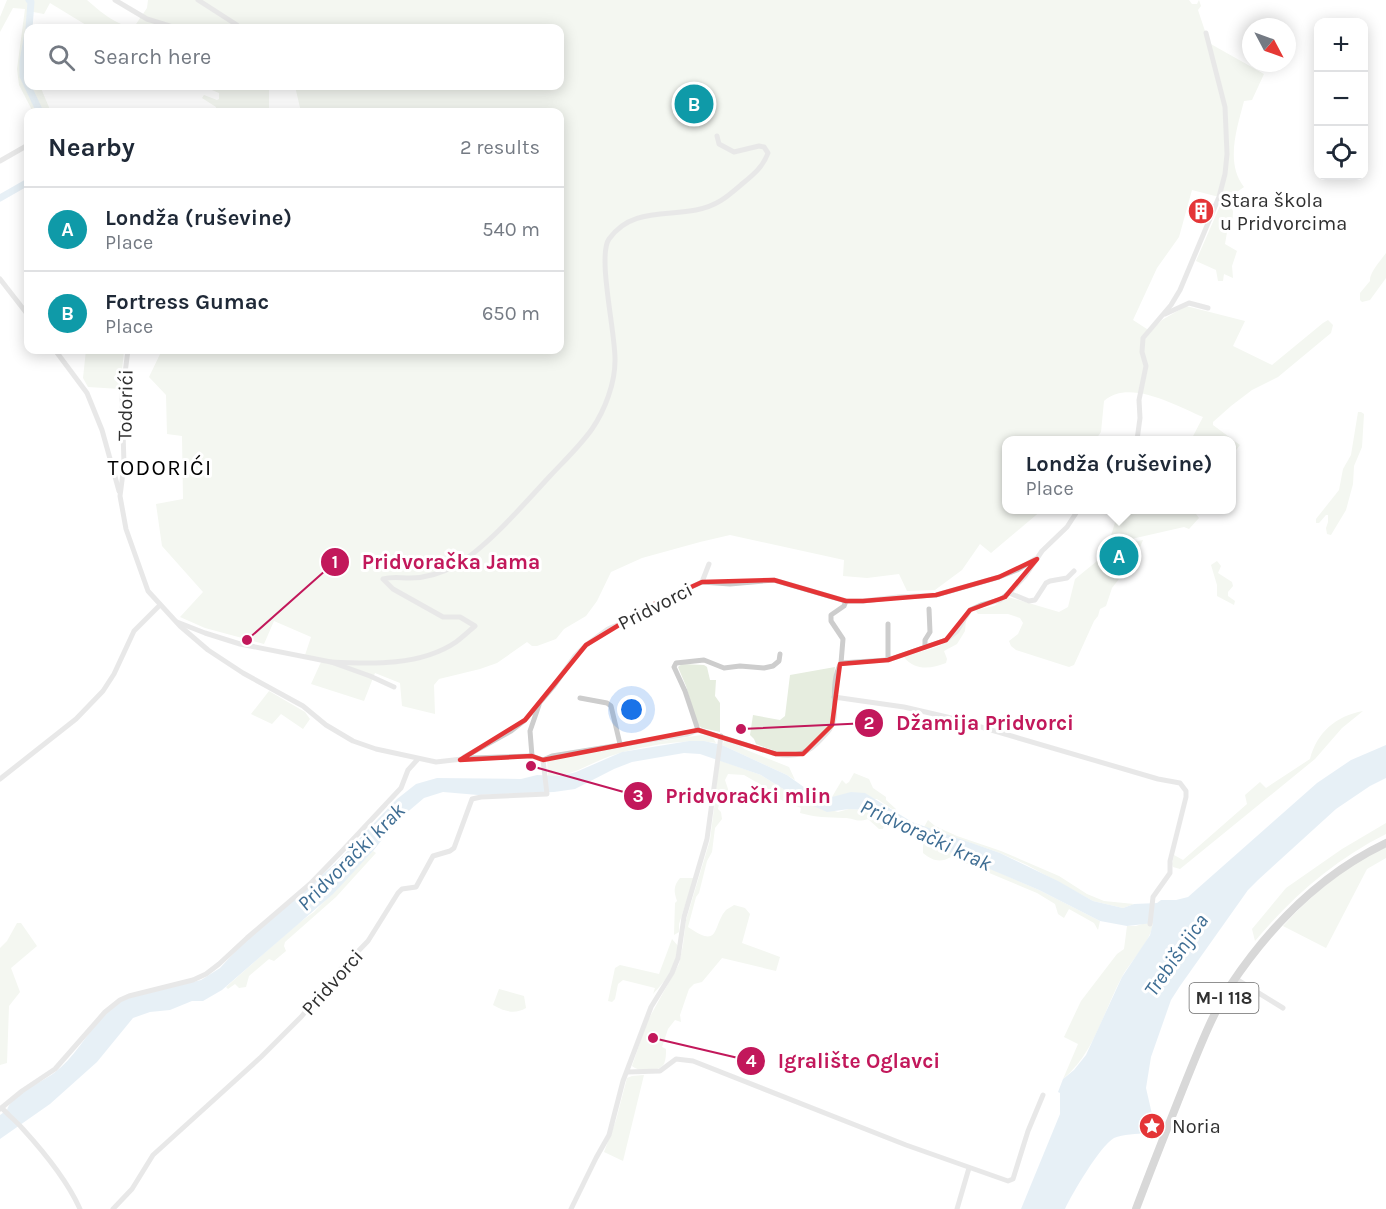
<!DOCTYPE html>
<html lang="en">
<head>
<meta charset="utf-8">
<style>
  :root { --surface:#fff; --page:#f6f6f7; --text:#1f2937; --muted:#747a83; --line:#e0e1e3; --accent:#e43537 }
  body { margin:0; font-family:Karla,sans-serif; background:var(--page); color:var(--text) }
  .controls { position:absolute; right:18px; top:18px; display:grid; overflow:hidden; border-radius:12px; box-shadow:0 3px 15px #0003 }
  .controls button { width:54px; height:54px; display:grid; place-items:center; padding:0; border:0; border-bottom:2px solid var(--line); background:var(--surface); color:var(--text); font:30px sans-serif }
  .compass { position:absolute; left:1242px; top:18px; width:54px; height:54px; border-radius:50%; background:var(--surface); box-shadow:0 3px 15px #0003; rotate:131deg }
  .you { position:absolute; left:632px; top:710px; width:21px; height:21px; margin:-15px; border:4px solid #fff; border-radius:50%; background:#1a73e8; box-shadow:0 0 0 9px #1a73e833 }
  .badge { display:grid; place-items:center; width:39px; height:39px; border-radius:50%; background:var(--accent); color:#fff; font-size:20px; font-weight:700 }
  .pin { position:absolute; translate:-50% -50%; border:3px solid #fff; box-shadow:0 2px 6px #0006 }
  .popup { position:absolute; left:1002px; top:436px; width:234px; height:78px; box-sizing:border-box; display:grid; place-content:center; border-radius:12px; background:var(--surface); filter:drop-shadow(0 2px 4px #0005); font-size:20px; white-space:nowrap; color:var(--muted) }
  .popup b { font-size:22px; color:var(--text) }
  .popup::after { content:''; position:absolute; left:50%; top:100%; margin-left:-12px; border:12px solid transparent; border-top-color:var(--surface) }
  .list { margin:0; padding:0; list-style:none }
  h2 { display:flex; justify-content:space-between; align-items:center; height:78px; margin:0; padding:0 24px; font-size:26px }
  h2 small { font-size:20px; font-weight:400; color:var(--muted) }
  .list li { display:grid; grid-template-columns:39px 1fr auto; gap:18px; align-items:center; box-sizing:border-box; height:84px; padding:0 24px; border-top:2px solid var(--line) }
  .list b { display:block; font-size:22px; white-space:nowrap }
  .list p { margin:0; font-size:20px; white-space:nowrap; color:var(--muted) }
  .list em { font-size:20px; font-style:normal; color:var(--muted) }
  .icon { flex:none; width:33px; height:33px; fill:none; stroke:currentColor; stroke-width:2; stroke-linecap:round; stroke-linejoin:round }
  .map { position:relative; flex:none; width:1386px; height:1209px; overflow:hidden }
  .search { position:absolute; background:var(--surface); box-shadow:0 3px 15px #0003; left:24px; top:24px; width:540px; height:66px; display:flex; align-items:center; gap:15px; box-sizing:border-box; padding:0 21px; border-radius:12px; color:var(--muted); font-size:22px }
  .panel { position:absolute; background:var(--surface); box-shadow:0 3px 15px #0003; left:24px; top:108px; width:540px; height:246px; border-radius:12px }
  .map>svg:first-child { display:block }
  .green { fill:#e6eddf }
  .water { fill:#cbdeec }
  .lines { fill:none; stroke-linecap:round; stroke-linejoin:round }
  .canal { stroke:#cbdeec; stroke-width:7 }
  .minor { stroke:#cdcdcd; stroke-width:5 }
  .primary { stroke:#a8a8a8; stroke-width:8 }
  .marked { fill:none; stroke:#e43537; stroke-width:4.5; stroke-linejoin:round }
  .labels { text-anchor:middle; stroke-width:6; stroke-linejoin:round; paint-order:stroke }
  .shield { fill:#fff; stroke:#6e6e6e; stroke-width:1.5 }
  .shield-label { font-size:18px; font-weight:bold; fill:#303030 }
  .poi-label { font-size:20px; fill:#303030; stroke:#fff; text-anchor:start }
  .street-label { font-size:20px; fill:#303030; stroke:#fff }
  .water-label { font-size:21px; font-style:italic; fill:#3e6d93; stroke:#fff }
  .quarter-label { font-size:22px; letter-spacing:1.5px; fill:#000; stroke:#fff }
  .leader { fill:none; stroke:#c2185b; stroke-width:2 }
  .callout-dot { fill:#c2185b; stroke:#fff; stroke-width:2 }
  .mark-label { font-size:18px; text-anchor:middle; font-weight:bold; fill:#fff }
  .callout-label { font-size:21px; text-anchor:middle; font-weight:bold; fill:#c2185b; stroke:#fff; stroke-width:6; stroke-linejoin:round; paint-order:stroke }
</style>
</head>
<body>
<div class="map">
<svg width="1386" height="1209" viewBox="0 0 1386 1209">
  <rect width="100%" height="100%" fill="#fff"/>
  <g class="green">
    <path d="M7,0H87C101,12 115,25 134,27L147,8L148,0H1189L1192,4H1197L1199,0L1201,6L1198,10L1209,43L1264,74L1252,100L1244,101C1237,128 1225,163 1244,187L1231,196L1229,204L1233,211L1232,229L1227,232L1225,244L1237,251L1232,266L1233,278L1224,274L1223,281H1218L1216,270L1196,261L1219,208L1223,190L1219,197L1192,190L1179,237L1157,268L1133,320L1150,331L1162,320L1186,306L1245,321L1233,346L1272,365L1323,323L1328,320L1333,325L1331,333L1278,377L1252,390L1231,406L1213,422V425L1240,445L1232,455V440H1191L1203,417C1177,406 1129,378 1104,401L1101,432L1096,439L1006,440V510H1042L991,553L980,544L962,570L935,590L907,591L899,574L867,578L843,576L844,560L730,535L700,542L642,558L611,572L597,601L586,616L564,629L556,639L537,646H532L527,642L497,663L480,669L439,679L434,685L435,714L402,706L400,683L375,673L364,701L311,684L321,662L304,658L311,637L274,621L264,644L205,628L180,617L203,592L162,546L156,504L183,499L182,436L167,434L166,395L149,377L162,350H560V112H301L295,86H560V28H91L50,3L44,14L33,12V28H28V86H40L51,112H33L19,85L17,69L25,9L13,8L0,32V17Z"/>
    <polygon points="208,86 269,86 269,112 215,112 216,107 202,98 204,95 217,100 219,99 219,93 207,88"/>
    <path d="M1386,253V278L1370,300L1362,302L1360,300V293L1370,281C1369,273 1381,260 1386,253Z"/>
    <polygon points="86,350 124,351 120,389 88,387 83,378"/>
    <polygon points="1358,412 1361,412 1364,414 1362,447 1354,466 1353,484 1346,510 1331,535 1327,534 1326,528 1328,522 1328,515 1326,515 1319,523 1316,523 1316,519 1339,490 1343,469 1351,455"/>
    <polygon points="1127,510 1193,510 1199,518 1189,529 1184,527 1127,540 1122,544 1143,540 1136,557 1112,588 1106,606 1100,609 1098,616 1094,621 1074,665 1069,667 1016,650 1011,646 1009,641 1018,634 1023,623 1020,618 1008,614 978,614 975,610 994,606 1008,597 1059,612 1068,607 1075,579 1097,561 1110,539 1117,516 1123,518"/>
    <polygon points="1217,561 1221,566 1218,573 1232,582 1233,586 1228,592 1228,596 1235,601 1234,605 1217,596 1217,585 1211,565"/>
    <path d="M966,620L965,631L957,644L944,651L947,659L946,663C931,669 915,671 904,657C933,647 949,649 966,620Z"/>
    <polygon points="682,664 704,665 707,667 710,680 716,680 715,696 720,703 720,732 702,728 697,724 686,686 678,667"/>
    <path d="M835,667C832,685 836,708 831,724C829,729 824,735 820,739C798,761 782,754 756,744L754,739L750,735L753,715L780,720L785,716L790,675Z"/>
    <polygon points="269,691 305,712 310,719 303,729 281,714 272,724 251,714"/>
    <path d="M1363,711L1342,728L1315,759L1180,869L1173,867L1172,864L1174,855L1183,860L1247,804L1245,795L1260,782L1266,788L1310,759C1317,732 1336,716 1363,711Z"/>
    <path d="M701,735L712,736L716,743C685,738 635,747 605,758C585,766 570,777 548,776L547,759Z"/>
    <polygon points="725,740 740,744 744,749 789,767 795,780 787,775 722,745"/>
    <path d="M719,760L761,775L804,802L838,812L849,809L868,810L886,819L883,829H879L868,819C856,823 855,818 844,818C826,817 818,818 800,813L801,808L779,799L775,793L744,775L728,774L725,780L729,792L723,797L715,798Z"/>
    <polygon points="854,773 869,779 873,788 886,797 886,800 896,809 895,811 877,799 832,797 842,780 846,784 849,782"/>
    <path d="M715,801L719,804L718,809L721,812L722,819L715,828L712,852L707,861L699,893L696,897L688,927C721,950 712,926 726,910C728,908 732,907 734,905L745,908L750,914L742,943L780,957L776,971L722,958L702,982L694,984L689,989L680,1015L681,1022L675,1020L668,1029L662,1047L666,1049C666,1054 666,1059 664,1064C658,1073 639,1072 632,1066L647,1022L679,964L683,945L686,920L710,840Z"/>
    <polygon points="928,820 935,826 957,836 1001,851 1059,876 1087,894 1104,901 1134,904 1123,908 1093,901 1027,865 1000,853 924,827"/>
    <path d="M1386,823V834C1334,860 1292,897 1255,941L1252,929L1286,888L1342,849Z"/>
    <path d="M923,839L1039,890L1100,921L1098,930L1094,923L1069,909L1064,918L1058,914L1055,904L1037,893L951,857C940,863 933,861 923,853Z"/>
    <path d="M1386,847V858L1367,869L1326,948L1283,926C1315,892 1344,866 1386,847Z"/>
    <polygon points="373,851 376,853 336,897 285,942 284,946 286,951 274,961 269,959 249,976 246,987 239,988 235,984 228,989 226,987 296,925 314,912"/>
    <path d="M680,878H694L679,924V932L674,935L675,903L677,901C674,892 673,886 680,878Z"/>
    <polygon points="17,923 21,923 37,946 11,968 20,992 9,1006 7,1063 0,1065 0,948 7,941"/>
    <path d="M1145,923H1153C1152,939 1132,960 1123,975C1103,1011 1096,1051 1063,1079L1078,1044L1064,1037L1081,1001L1117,954L1124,949L1127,926H1136Z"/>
    <path d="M672,939L678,946C678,966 665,981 653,994L655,988L623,980L618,984L615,999L612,1002L608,1001L615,968L620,965L659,974Z"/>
    <path d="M499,989L524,996L526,1008C514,1015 504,1011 493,1005Z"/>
    <polygon points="644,1075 623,1161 604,1152 616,1120 627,1078 632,1076"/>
  </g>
  <path class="water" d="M689,741H704L722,745L787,775L815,795L832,797L851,792L865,793L912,822L1000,853L1058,881L1093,901L1123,908L1134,904L1157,903L1161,900H1176L1188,897L1317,783L1351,760L1386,745V778L1370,786L1336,809L1258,880L1248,890L1180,986L1171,1000L1151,1057L1146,1088L1152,1114V1126L1147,1133C1137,1134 1123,1134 1114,1138C1100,1146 1072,1194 1065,1209H1021L1060,1114V1093L1058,1092L1063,1079L1074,1070L1086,1055L1122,977L1150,935L1153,923L1127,926L1100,921L1039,890L933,845L868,810L849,809L827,812L804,802L761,775L700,754L684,753L632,762L614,769L575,789L554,792L478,795L443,792L424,798L397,821L373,851L333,894L222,990L203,1001H192L170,1010L150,1012L133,1018L97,1062L50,1104L0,1139V1115L7,1110C11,1095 42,1082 54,1073C81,1053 94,1016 124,1000C143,990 179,985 201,980L220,968L245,941L337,862L397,799L416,784L437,778L521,779L537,775L561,776L576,772L622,752Z"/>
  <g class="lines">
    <g class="canal">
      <polyline points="29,28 31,2 29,0"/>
      <polyline points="28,33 23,61 23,76 40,112"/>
      <polyline points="0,198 28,182"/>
    </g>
    <g class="minor">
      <polyline points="115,0 147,19 176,28"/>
      <polyline points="198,0 237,25"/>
      <polyline points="0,161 28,145"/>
      <polyline points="0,279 28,315"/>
      <polyline points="1165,314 1189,303 1208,308"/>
      <polyline points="55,350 87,393 102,430 119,491"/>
      <path d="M128,350L122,396L124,465L120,496L126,529L148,591L180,626L208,650L243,673L303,706L326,725L353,741L376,749L436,762L471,758L532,756L543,760L552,756L688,734L698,730L776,754C796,758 809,753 822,738C827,733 833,727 834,719C836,700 831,681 841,663L888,660L946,640L957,631L970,610L981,605L1000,600L1009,593L1025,576L1042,551L1067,527L1078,510"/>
      <polyline points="1137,440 1140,418 1139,400 1146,366 1142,352 1143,338 1171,305 1180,290 1219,197 1225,174 1227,154 1225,107 1206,33"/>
      <polyline points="702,582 730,584 774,580 846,601 863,601 898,597 936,595 999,577 1017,570 1035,559"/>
      <polyline points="1009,593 1029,601 1035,600 1046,583 1050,581 1067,578 1074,571"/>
      <polyline points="177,622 205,633 240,644 331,662 370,676 394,687"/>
      <polyline points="888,624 888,660"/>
      <polyline points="925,647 925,640 930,632 929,609"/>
      <path d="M331,662C372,664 421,666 456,642C463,637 469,631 475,626L460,617H443L393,589L383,579C393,576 400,578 410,578C426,578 444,572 458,564C488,546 525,503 550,476C564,461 580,446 592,429C605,410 615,383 615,361C616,335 597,256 609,239C630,209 664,216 696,210C717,206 727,197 742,184C753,175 763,167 768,153L764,147L759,146L734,152L719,144L717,136"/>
      <polyline points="841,663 843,639 831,621 831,615 844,606 846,601"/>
      <polyline points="834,697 904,707 947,717 1158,779 1180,783 1186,791 1186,797 1170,861 1170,873 1153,897 1150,924"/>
      <polyline points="580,698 607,703 611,706 620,744"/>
      <polyline points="698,730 685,691 674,667 676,663 704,660 724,668 740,666 764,668 773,666 779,661 780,654"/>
      <polyline points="532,756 530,731 539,705"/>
      <polyline points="464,757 511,731 525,720 553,687 575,656 586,645 608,629 622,623 652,605 702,582 709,564"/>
      <polyline points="0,779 76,719 103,691 114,674 134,631 160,605"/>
      <polyline points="1236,979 1283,1008"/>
      <polyline points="627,1072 660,1071 676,1059 693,1061 906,1145 1008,1181 1013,1179 1028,1131 1043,1095"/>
      <path d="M2,1108C8,1115 16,1121 22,1128C44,1152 67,1180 80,1209"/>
      <polyline points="0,1109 22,1091 55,1069 105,1012 120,1000 129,996 193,980 206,974 219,964 247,938 310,884 342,851 401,788 408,770 418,759"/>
      <polyline points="113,1209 132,1189 153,1155 261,1057 301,1017 340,970 368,941 398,893 402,889 416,887 433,856 450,851 454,848 472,799 481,797 547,794 543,760"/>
      <polyline points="571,1209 596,1158 609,1135 623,1081 651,1007 672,973 678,958 684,917 707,839 721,736"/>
      <polyline points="957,1209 969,1168"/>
    </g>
    <path class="primary" d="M1136,1209C1152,1166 1169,1124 1186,1081C1199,1049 1212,1015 1230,986C1270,926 1321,874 1386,843"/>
  </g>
  <path d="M0 0H1386V1209H0ZM1037,559L1005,597L970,610L946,640L888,660L840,664L832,725L803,754H776L698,730L543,760L532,756L460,760L525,720L586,645L652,605L702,582L774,580L846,601H863L936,595L999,577Z" fill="#fff" fill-opacity=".55" fill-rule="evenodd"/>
  <path class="marked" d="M1037,559L1005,597L970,610L946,640L888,660L840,664L832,725L803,754H776L698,730L543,760L532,756L460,760L525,720L586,645L652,605L702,582L774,580L846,601H863L936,595L999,577Z"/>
  <defs>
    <symbol id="building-disc" viewBox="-11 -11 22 22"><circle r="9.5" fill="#e43537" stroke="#fff"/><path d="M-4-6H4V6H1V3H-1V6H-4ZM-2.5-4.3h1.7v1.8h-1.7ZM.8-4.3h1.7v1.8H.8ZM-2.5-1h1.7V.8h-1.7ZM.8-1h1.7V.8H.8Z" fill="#fff"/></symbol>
    <symbol id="sight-disc" viewBox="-11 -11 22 22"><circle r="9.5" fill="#e43537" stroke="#fff"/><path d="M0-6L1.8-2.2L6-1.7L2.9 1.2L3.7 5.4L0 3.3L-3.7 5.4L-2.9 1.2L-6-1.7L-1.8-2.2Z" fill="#fff"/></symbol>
  </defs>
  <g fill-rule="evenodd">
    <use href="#building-disc" x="1186" y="196" width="30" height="30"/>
    <use href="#sight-disc" x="1137" y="1111" width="30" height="30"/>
  </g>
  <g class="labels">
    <rect class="shield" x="1189.5" y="983" width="69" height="30" rx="4.5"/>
    <g class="shield-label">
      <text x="1224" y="1004">M-I 118</text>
    </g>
    <g class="poi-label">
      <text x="1220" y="207">Stara škola<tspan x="1220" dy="23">u Pridvorcima</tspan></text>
      <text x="1172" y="1133">Noria</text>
    </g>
    <g class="street-label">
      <text transform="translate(125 405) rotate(-89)" y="7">Todorići</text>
      <text transform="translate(655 606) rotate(-27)" y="7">Pridvorci</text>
      <text transform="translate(332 982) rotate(-48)" y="7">Pridvorci</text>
    </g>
    <g class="water-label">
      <text transform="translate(926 835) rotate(25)" y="7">Pridvorački krak</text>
      <text transform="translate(351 857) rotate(-45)" y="7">Pridvorački krak</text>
      <text transform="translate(1176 955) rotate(-55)" y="7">Trebišnjica</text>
    </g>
    <g class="quarter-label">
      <text x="160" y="475">TODORIĆI</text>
    </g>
  </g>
  <path class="leader" d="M247 640L335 562M741 729L869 723M531 766L638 796M653 1038L751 1061"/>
  <g class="callout-dot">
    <circle cx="247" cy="640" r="6"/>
    <circle cx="741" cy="729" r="6"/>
    <circle cx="531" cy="766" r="6"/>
    <circle cx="653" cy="1038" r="6"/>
    <circle cx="335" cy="562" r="15"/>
    <circle cx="869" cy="723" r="15"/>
    <circle cx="638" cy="796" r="15"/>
    <circle cx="751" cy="1061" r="15"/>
  </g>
  <g class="mark-label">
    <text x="335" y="568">1</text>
    <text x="869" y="729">2</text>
    <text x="638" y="802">3</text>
    <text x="751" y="1067">4</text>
  </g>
  <g class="callout-label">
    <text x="451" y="569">Pridvoračka Jama</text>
    <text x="985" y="730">Džamija Pridvorci</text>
    <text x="748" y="803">Pridvorački mlin</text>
    <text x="859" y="1068">Igralište Oglavci</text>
  </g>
</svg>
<div class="controls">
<button>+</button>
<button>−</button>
<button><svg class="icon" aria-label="locate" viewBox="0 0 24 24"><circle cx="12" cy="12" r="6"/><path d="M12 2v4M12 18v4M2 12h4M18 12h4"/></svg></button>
</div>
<svg class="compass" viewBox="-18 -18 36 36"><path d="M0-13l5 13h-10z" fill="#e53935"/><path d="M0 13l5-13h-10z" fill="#747a83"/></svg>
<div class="you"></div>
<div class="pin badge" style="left:1119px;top:556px;background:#0f9aa8">A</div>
<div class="popup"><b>Londža (ruševine)</b>Place</div>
<div class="pin badge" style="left:694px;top:104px;background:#0f9aa8">B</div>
<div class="search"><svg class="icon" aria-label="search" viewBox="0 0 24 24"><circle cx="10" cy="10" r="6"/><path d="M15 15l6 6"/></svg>Search here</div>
<section class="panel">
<h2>Nearby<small>2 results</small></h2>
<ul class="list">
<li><span class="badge" style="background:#0f9aa8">A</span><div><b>Londža (ruševine)</b><p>Place</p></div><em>540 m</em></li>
<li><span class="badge" style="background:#0f9aa8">B</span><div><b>Fortress Gumac</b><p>Place</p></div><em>650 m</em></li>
</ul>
</section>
</div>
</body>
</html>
